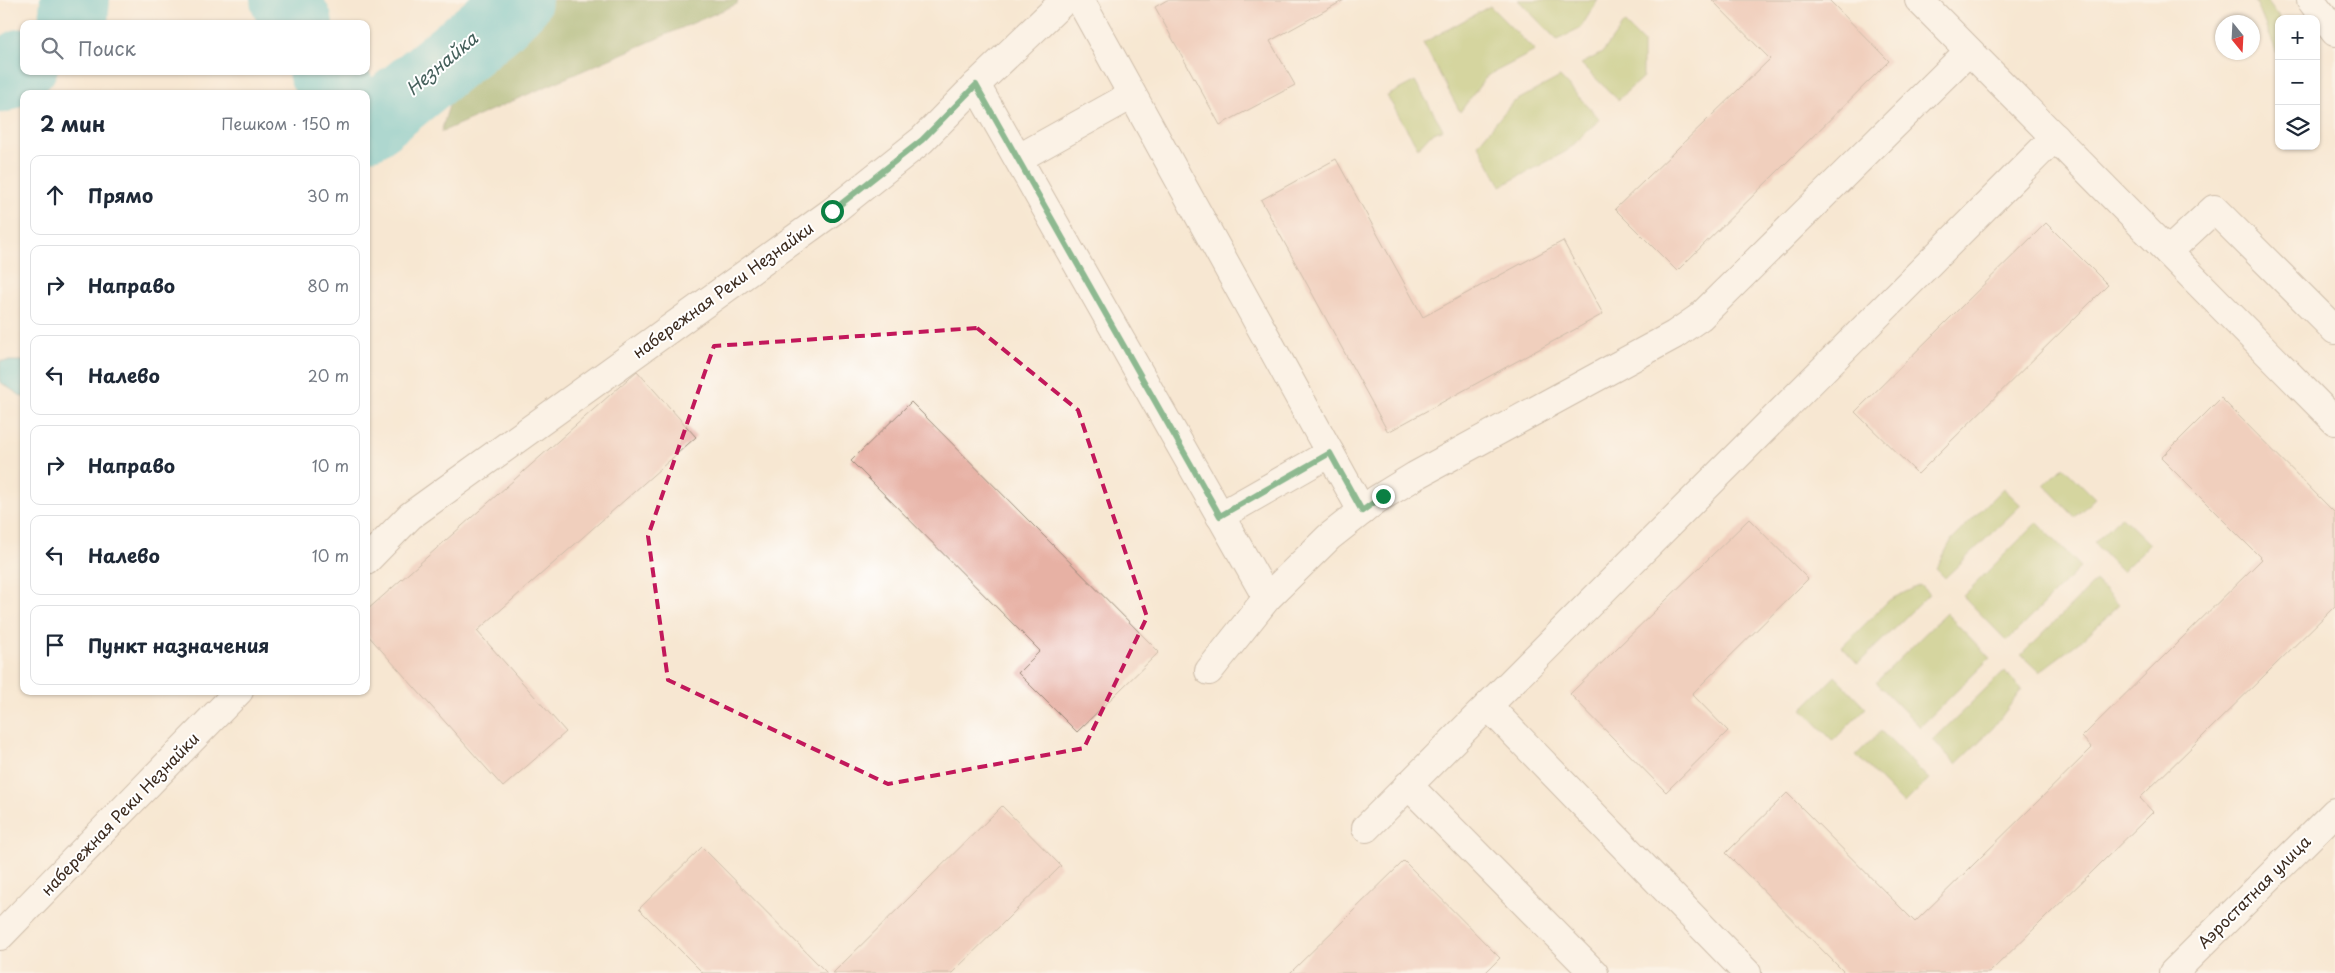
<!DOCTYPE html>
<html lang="ru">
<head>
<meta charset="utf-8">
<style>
  :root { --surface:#fff; --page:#f6f6f7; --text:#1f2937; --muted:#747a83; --line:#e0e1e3 }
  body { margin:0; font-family:"Playpen Sans",sans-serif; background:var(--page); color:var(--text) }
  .controls { position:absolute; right:15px; top:15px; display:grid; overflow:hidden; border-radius:10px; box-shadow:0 1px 4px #0004 }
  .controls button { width:45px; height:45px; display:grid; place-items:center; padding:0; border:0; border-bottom:1px solid var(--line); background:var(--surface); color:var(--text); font:25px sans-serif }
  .compass { position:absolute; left:2215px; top:15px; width:45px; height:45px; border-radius:50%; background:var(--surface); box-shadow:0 1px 4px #0004; rotate:162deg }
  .stop { position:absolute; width:15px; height:15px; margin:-11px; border:4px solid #0b8043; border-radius:50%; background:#fff }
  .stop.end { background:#0b8043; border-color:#fff; box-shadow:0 1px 5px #0008 }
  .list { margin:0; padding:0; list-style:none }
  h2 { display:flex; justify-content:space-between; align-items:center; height:65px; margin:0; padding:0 20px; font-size:21px }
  h2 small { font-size:16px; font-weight:400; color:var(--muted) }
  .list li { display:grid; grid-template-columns:32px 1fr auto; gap:15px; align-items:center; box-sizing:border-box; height:80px; margin:0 10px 10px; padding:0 10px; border:1px solid var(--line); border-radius:10px }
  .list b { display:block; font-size:19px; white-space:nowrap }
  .list em { font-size:16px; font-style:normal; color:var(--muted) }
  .icon { flex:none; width:28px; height:28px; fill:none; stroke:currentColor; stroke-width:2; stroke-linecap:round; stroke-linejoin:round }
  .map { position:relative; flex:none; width:2335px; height:973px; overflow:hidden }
  .search { position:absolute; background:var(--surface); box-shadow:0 1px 4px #0004; left:20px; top:20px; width:350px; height:55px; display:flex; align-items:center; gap:12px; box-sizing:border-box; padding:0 18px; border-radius:10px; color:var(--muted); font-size:19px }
  .panel { position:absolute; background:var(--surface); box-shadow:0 1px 4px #0004; left:20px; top:90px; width:350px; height:605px; border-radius:10px }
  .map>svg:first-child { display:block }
  .green { fill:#aabf63; stroke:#727440 }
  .forest { fill:#87a659; stroke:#61683c }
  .water { fill:#57c4cc; stroke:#497775 }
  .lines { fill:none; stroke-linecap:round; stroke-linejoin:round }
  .river { stroke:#57c4cc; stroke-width:70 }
  .building { fill:#e7b1a4 }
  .minor-casing { stroke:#998878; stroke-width:30 }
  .major-casing { stroke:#998878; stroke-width:30 }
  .minor { stroke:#fff; stroke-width:28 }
  .major { stroke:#fff; stroke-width:28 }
  .route { stroke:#0b8043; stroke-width:6 }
  .marked { fill:none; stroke:#c2185b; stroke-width:4; stroke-dasharray:10 6; stroke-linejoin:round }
  .labels { text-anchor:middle; stroke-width:4; stroke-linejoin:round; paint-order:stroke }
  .street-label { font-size:16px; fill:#3b2a1e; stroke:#fff }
  .water-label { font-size:18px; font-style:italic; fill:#45605b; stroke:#fff }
</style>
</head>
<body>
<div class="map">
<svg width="2335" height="973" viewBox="0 0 2335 973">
  <rect width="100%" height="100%" fill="#fff"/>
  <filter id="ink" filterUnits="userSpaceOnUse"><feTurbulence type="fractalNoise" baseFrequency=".02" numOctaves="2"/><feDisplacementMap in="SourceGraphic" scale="10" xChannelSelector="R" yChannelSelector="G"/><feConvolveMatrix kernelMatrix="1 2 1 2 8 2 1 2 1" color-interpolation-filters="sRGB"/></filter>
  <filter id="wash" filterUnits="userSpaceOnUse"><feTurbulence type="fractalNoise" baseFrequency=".0096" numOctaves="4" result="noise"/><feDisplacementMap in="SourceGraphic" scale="20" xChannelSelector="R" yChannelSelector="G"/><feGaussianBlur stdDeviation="1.12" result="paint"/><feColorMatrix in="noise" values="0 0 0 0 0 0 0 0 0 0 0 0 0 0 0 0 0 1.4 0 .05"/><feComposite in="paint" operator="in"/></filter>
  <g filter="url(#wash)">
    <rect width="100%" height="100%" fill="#f7e7d2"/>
    <g class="green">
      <polygon points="1518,0 1598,0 1580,29 1557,40"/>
      <polygon points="2255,0 2267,0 2281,19 2279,19 2279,58"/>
      <polygon points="1490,6 1535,51 1487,76 1460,112 1423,43"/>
      <polygon points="1624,23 1643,42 1643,77 1618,100 1581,64 1602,53"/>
      <polygon points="1560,77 1600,119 1567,151 1501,186 1478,144 1512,103"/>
      <polygon points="1415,81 1443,129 1430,135 1418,148 1387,96"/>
      <polygon points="2063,466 2095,498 2075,517 2044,485"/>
      <polygon points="2003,488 2021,505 1945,578 1936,569 1952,539"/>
      <polygon points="2121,516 2150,544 2122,572 2094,543"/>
      <polygon points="2037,522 2081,567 2007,641 1963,596"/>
      <polygon points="2096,581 2119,605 2083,639 2039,672 2021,655"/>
      <polygon points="1920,585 1929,594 1858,664 1842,647 1889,600"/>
      <polygon points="1946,613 1990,658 1920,727 1876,682"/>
      <polygon points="2004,671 2022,689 1993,728 1956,764 1933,740"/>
      <polygon points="1835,676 1866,708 1833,741 1802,709"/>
      <polygon points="1881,731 1929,779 1904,804 1856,755"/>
    </g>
    <polygon class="forest" points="481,0 738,0 737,4 441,132"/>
    <polygon class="water" points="0,361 24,361 24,398 0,382"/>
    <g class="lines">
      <g class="river">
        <polyline points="285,0 298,24"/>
        <polyline points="73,24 75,0"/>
        <polyline points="323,71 342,94"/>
        <polyline points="0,78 24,63"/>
        <polyline points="366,122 369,125 495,22 517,0"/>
      </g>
    </g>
    <g id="blocks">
      <g class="building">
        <polygon points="1167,0 1344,0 1270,41 1295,85 1220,125 1155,7"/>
        <polygon points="1712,0 1829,0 1889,61 1677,271 1615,209 1770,59"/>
        <polygon points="1336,159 1423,317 1563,241 1603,314 1388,432 1261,200"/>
        <polygon points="2046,223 2108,285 1918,474 1855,412"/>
        <polygon points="637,371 696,437 477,631 566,732 503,787 366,633 366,611"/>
        <polygon points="2221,398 2335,513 2335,606 2140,798 2153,812 1989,973 1845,973 1726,853 1787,793 1915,922 2092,748 2082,737 2262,559 2161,458"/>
        <polygon points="911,402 1159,652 1077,732 1018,673 1040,651 851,461"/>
        <polygon points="1749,519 1808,579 1692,694 1728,731 1666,792 1570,694"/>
        <polygon points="1002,806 1061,866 952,973 833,973"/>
        <polygon points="702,847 827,973 703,973 639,909"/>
        <polygon points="1404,861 1500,958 1485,973 1290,973"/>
      </g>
    </g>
  </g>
  <g filter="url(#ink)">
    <use href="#blocks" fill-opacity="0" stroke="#998878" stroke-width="1"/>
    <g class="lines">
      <defs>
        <g id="minor">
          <polyline points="1080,0 1362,511"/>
          <polyline points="1919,0 2335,421"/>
          <polyline points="976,85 1267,598"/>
          <polyline points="1019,158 1132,95"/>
          <polyline points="2168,252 2214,209 2335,330"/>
          <polyline points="1220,516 1330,453"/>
          <polyline points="366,561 410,516 833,211 922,140 976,85 1065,0"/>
          <polyline points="1209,671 1267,598 1329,537 1376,500 1415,476 1674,335 1700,317 1969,51"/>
          <polyline points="1488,706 1747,973"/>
          <polyline points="1408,785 1594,973"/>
          <polyline points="1366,828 2055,137"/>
          <polyline points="0,936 239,691"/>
          <polyline points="2173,973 2335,812"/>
        </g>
        <polyline id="major" points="2311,0 2335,32"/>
      </defs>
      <use href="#minor" class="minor-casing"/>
      <use href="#major" class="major-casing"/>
      <use href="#minor" class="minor"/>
      <use href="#major" class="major"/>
    </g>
  </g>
  <g class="lines" filter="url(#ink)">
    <polyline class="route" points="832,211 922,140 976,85 1220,516 1330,453 1362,511 1383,496"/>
  </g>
  <path d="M0 0H2335V973H0ZM977,328L1078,410L1147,617L1084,748L888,784L668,680L648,536L714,346Z" fill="#f7e7d2" fill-opacity=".55" fill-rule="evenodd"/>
  <path class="marked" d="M977,328L1078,410L1147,617L1084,748L888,784L668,680L648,536L714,346Z"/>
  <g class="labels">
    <g class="street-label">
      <text transform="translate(723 290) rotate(-36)" y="6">набережная Реки Незнайки</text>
      <text transform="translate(120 814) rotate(-46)" y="6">набережная Реки Незнайки</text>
      <text transform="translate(2254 892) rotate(-45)" y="6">Аэростатная улица</text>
    </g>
    <g class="water-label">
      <text transform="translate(442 64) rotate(-40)" y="6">Незнайка</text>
    </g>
  </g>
</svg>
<div class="controls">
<button>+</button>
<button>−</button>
<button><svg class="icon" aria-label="layers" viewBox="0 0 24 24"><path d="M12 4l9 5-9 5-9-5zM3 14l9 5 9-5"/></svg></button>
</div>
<svg class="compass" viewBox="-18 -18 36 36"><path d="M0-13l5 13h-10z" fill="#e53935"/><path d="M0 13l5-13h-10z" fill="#747a83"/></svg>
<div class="stop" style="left:832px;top:211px"></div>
<div class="stop end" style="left:1383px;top:496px"></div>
<div class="search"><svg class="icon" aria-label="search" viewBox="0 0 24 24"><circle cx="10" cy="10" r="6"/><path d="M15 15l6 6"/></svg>Поиск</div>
<section class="panel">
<h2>2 мин<small>Пешком · 150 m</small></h2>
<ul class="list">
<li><svg class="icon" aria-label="ahead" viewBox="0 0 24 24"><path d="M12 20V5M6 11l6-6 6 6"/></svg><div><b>Прямо</b></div><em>30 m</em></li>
<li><svg class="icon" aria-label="right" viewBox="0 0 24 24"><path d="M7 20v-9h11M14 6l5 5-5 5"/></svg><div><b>Направо</b></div><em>80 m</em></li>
<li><svg class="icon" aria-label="left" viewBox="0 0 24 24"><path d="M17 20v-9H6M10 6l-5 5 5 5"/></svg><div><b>Налево</b></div><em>20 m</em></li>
<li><svg class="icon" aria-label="right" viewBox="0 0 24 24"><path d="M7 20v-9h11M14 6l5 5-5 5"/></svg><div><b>Направо</b></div><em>10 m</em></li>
<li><svg class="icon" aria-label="left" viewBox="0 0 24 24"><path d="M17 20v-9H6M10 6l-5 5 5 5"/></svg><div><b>Налево</b></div><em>10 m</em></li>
<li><svg class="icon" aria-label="arrive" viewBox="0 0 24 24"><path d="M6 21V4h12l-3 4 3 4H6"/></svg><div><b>Пункт назначения</b></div></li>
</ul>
</section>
</div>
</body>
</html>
